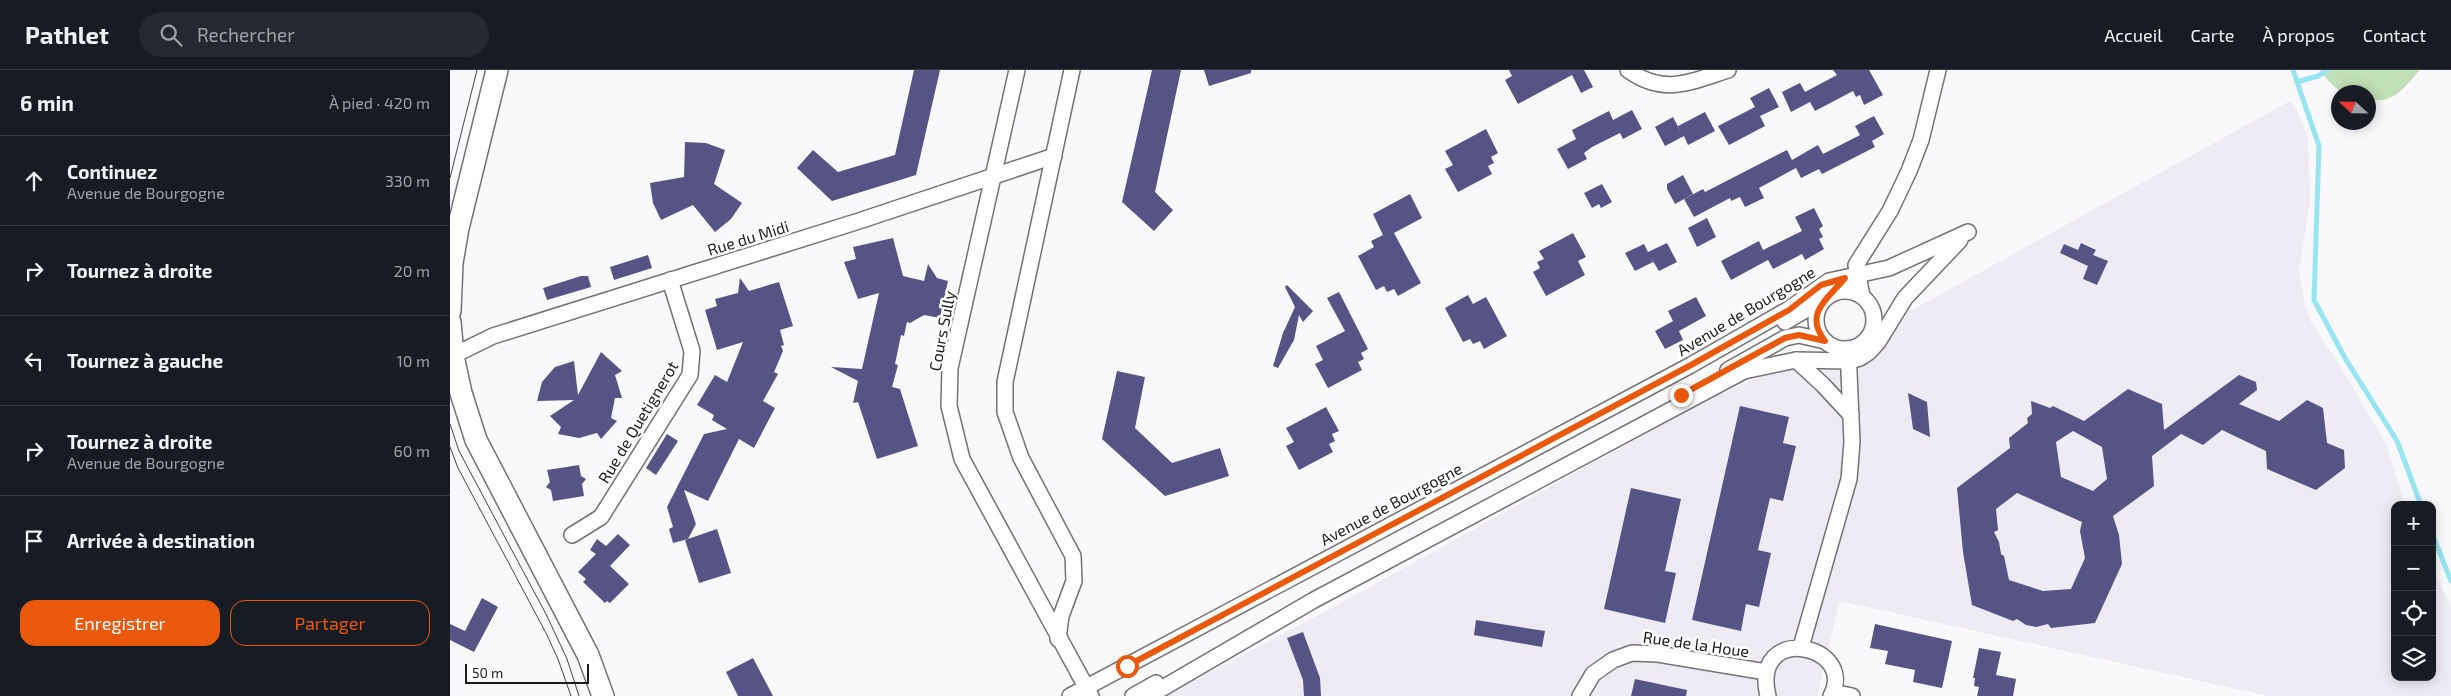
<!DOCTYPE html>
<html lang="fr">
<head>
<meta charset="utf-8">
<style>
  :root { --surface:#171b24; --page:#242831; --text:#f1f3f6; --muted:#9ea1a6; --line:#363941; --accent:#ea580c }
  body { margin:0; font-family:"Exo 2",sans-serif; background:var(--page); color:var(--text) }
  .controls { position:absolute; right:15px; bottom:15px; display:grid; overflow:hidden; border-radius:10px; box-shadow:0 2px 12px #0003 }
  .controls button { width:45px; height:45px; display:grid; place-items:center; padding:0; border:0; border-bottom:1px solid var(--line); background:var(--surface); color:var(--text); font:25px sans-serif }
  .compass { position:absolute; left:1881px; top:15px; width:45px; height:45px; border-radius:50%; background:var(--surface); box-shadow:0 2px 12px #0003; rotate:292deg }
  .scale { position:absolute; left:15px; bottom:12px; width:124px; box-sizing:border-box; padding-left:5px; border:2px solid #1c1c1d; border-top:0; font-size:14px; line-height:18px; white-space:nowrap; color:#1c1c1d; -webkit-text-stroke:4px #fff; paint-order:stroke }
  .stop { position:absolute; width:15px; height:15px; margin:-11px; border:4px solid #ea580c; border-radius:50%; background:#fff }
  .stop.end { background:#ea580c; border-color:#fff; box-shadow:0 1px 5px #0008 }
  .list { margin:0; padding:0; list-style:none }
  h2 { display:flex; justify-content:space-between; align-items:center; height:65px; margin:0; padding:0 20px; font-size:21px }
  h2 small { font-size:16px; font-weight:400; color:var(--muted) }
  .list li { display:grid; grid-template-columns:32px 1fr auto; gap:15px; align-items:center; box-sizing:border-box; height:90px; padding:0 20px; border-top:1px solid var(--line) }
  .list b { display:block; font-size:19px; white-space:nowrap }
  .list p { margin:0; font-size:16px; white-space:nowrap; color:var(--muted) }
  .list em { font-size:16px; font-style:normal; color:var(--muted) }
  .actions { display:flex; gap:10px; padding:15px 20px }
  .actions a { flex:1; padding:11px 0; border:1px solid var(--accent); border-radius:15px; text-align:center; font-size:18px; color:var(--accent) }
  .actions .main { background:var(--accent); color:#fff }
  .icon { flex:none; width:28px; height:28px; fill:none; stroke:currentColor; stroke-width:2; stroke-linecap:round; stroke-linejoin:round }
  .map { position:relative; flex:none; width:2001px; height:626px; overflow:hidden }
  header { display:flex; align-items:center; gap:30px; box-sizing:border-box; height:70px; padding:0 25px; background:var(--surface); border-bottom:1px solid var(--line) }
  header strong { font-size:24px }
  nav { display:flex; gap:28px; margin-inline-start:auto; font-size:18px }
  .search { width:350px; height:45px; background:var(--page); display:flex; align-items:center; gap:12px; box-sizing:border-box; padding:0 18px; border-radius:28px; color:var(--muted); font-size:19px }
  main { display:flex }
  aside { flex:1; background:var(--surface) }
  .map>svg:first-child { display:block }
  .built { fill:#efebf5 }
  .green { fill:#c2e0b7 }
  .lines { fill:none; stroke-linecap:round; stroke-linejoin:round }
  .stream { stroke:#97e5f1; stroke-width:5 }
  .building { fill:#555485; fill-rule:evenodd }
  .minor-casing { stroke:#737275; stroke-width:18 }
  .secondary-casing { stroke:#737275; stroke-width:24 }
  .minor { stroke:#fff; stroke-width:15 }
  .secondary { stroke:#fff; stroke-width:21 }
  .tram { stroke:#474648; stroke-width:1 }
  .route { stroke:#ea580c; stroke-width:6 }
  .labels { text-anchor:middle; stroke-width:5; stroke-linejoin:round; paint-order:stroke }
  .street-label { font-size:16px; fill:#1c1c1d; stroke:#fff }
</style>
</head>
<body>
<header>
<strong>Pathlet</strong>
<div class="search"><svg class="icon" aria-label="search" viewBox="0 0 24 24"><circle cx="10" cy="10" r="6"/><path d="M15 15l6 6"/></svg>Rechercher</div>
<nav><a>Accueil</a><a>Carte</a><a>À propos</a><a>Contact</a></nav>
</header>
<main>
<aside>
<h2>6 min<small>À pied · 420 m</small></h2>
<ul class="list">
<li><svg class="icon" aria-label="ahead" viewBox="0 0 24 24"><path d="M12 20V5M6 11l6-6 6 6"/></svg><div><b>Continuez</b><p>Avenue de Bourgogne</p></div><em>330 m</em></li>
<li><svg class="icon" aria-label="right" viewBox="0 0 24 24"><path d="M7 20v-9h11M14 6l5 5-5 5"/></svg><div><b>Tournez à droite</b></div><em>20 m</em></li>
<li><svg class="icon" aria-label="left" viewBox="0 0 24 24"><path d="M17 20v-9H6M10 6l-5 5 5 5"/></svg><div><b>Tournez à gauche</b></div><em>10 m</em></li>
<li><svg class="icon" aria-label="right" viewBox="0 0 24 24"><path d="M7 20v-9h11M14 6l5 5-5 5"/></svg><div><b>Tournez à droite</b><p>Avenue de Bourgogne</p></div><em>60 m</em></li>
<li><svg class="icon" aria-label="arrive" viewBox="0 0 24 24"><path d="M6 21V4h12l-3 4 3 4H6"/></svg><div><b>Arrivée à destination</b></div></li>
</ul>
<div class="actions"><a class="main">Enregistrer</a><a>Partager</a></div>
</aside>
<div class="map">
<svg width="2001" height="626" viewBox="0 0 2001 626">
  <rect width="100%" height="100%" fill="#f9f8fb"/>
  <polygon class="built" points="1840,31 1847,40 1858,68 1860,131 1849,200 1855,236 1861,252 1894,302 1937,376 1955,435 1945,435 1945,607 1982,607 1982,497 2001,538 2001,626 1818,626 1390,531 1367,626 715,626 889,534 1257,330 1464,239"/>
  <path class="green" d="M1870,0H1970C1954,17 1944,35 1919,29L1918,22C1889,22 1888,24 1870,0Z"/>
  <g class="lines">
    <g class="stream">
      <polyline points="1843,0 1869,76 1864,230 1895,288 1947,371 1971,435"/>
      <polyline points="1847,12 1868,6 1878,0"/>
      <polyline points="1982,463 2001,511"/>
    </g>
  </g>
  <g class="building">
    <polygon points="464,0 490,0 466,105 382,131 347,98 363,80 388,102 445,85"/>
    <polygon points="702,0 731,0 705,122 723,140 704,161 672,132"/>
    <polygon points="754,0 801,0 801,3 759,16"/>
    <polygon points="1059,0 1134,0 1143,17 1131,23 1122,5 1068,34 1055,10 1062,6"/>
    <polygon points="1383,0 1419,0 1433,25 1414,35 1410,25 1406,27 1403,21 1365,41 1360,32 1341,42 1332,22 1350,13 1355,22 1387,5"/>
    <polygon points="1319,18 1329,37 1310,46 1315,56 1279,75 1268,56 1305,37 1300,28"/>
    <polygon points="1182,40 1192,59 1173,69 1170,63 1142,77 1134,83 1137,89 1118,99 1107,79 1126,69 1122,60 1159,41 1163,50"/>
    <polygon points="1255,42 1265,61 1238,75 1234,66 1215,76 1205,57 1223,47 1232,64 1228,56"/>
    <polygon points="1424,46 1434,64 1422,71 1425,77 1372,104 1369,99 1351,108 1346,98 1309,118 1314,128 1295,137 1290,127 1281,131 1280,128 1244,147 1234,129 1253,119 1255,122 1337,80 1342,90 1368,75 1373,84 1410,65 1405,56"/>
    <polygon points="1036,59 1048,83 1041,87 1044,93 1038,96 1042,104 1008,122 995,99 1003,95 995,81"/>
    <polygon points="235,72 256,73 275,80 264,114 292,133 281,149 265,162 243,135 211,150 203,133 200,113 234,107"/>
    <polygon points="1233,105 1243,124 1225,134 1217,119 1217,114"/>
    <polygon points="1152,114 1162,132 1151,138 1149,134 1142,138 1134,123"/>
    <polygon points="960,124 972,148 944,163 971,213 948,226 944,219 937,222 934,216 926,220 908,186 924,177 921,171 933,165 923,144"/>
    <polygon points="1364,138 1373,156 1369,159 1373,167 1369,169 1374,179 1355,190 1352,184 1323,199 1317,188 1318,190 1281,210 1271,191 1309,171 1313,180 1352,161 1345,147"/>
    <polygon points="1257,148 1266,167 1247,177 1238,158"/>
    <polygon points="1123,163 1136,187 1128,191 1135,205 1096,226 1083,202 1090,198 1087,192 1094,189 1089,181"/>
    <polygon points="443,168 453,206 474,211 478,194 487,208 498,211 490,248 474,245 460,253 457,252 454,266 451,265 445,294 448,295 442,317 450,319 468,376 427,389 408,332 403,333 408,311 381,297 412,299 429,223 408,229 394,192 406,189 403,177"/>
    <polygon points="1217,173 1227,192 1209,201 1201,188 1203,192 1185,201 1175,183 1194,174 1198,182"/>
    <polygon points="1631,173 1646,180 1643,185 1658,191 1647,215 1633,209 1638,196 1610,183 1614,174 1628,180"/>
    <polygon points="198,185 202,198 164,210 160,197"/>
    <polygon points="131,206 138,206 141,217 97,230 93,218"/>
    <polygon points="290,208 299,221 329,212 343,256 330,260 334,275 331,276 333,281 324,302 328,304 313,331 325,338 304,378 289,369 258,431 234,420 246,454 238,469 223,473 219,459 223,457 217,437 254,364 277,359 262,350 264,345 247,335 265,305 277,312 293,272 267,280 255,240 267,236 265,229 288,223"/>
    <polygon points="837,215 863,241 853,252 849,245 844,270 828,298 823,296 833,263 845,237 835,217"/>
    <polygon points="889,222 918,279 911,283 914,289 908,292 912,300 878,318 865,294 873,290 866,276 895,261 877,228"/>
    <polygon points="1018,225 1023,234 1036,227 1057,266 1034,279 1030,271 1023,274 1020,269 1013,272 995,238"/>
    <polygon points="1246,227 1256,246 1229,261 1233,270 1215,279 1205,261 1223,251 1218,241"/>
    <polygon points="151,282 172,301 165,305 172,328 165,328 161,348 167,351 151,369 147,363 129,368 108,364 111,357 100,346 124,330 87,331 92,312 105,297 124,291 128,325"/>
    <polygon points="667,301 695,307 685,358 722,393 770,378 779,406 715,426 652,369"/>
    <path d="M1789,305L1806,312L1807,320L1789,334L1829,351L1857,330L1873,338L1877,373L1894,380L1895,398L1866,420L1817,399L1816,381L1772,360L1753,375L1731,364L1702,386L1704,416L1663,446L1669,465L1672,494L1645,553L1601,558L1598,554L1586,557L1576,555L1567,549L1563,551L1522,535L1513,482L1507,418L1560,378L1559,368L1578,353L1577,348L1582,344L1581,331L1600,338L1603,336L1634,351L1678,319L1712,334L1714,360ZM1623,361L1652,377L1657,409L1643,421L1611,407L1606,372ZM1567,423L1632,452L1630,461L1635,488L1621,519L1593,521L1559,510L1554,486L1551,484L1549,472L1544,462L1548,460L1546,439Z"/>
    <polygon points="1458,323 1477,332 1480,367 1463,359"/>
    <polygon points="1290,336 1339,347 1333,373 1346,376 1333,431 1320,428 1308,480 1321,483 1309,537 1296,534 1291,561 1242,550"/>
    <polygon points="876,337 889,361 882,364 885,371 879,374 883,382 849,400 836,376 844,372 836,358"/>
    <polygon points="217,364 228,371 206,405 196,398"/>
    <polygon points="129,395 131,406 136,409 132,414 134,426 103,431 101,420 96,417 100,412 97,400"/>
    <polygon points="1181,418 1231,429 1215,501 1226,503 1215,553 1154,539"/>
    <polygon points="267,459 281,503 249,513 235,470"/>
    <polygon points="168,464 180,475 160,496 179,514 160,533 157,531 155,533 133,512 136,509 128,502 146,484 140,480 147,469 156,476"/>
    <polygon points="32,528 48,537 24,582 0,570 0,554 15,561"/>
    <polygon points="1026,550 1095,561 1092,577 1024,565"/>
    <polygon points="1425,554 1502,571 1492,618 1463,612 1465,600 1435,594 1438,581 1420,578"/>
    <polygon points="853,562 870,608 871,626 854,626 853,610 837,568"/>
    <polygon points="1529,578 1551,582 1546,605 1566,609 1563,626 1527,626 1529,617 1524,616 1525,608 1523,608"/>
    <polygon points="303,588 323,626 288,626 276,602"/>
    <polygon points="1185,609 1237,620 1236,626 1181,626"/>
  </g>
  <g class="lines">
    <defs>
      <g id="minor">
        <polyline points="567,0 500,298 499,336 512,389 641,626"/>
        <path d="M1178,0C1214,26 1240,12 1278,0"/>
        <circle cx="1395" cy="250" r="29"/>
        <polyline points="1412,226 1406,195 1440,141 1459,101 1471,70 1488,0"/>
        <polyline points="1335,252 1374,229"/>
        <polyline points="0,287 43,266 409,151 604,86"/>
        <polyline points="1346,290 1373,315 1401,345"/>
        <polyline points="1278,300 1335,268 1349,265 1375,271"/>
        <polyline points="122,465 151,447 240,305 242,281 220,210"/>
        <polyline points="608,569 611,546 624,511 623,486 571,388 555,342 555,312 622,0"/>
        <polyline points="1351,577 1399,409 1402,372 1398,279"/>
        <polyline points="1383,622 1402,626"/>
        <polyline points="620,626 1241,295 1339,239 1379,211 1439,198 1518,162"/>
        <polyline points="683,626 706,613"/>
        <polyline points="699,626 864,530 1294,301 1346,290 1399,291 1410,288 1419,282 1428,272 1455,228 1510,170"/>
        <polyline points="1130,626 1143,604 1163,590 1182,583 1208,584 1316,602"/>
        <path d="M1318,626C1300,552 1408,574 1381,626"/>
      </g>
      <g id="secondary">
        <polyline points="0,241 2,193 8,158 47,0"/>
        <polyline points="0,252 3,286 11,323 26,370 138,585 153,626"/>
      </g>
    </defs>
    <use href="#minor" class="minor-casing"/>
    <use href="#secondary" class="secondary-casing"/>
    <use href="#minor" class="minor"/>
    <use href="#secondary" class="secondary"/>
    <g class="tram">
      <polyline points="0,108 27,0"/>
      <polyline points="0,354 9,381 97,546 117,589 129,626"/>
      <polyline points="0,377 8,398 96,563 108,589 121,626"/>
    </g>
  </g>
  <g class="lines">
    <path class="route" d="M677,596L1241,295L1339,240L1371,215L1395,208C1378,229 1353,243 1375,271L1349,265L1335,268L1231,325"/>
  </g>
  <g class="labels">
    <g class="street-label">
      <text transform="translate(298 168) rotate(-17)" y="6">Rue du Midi</text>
      <text transform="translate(1296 241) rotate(-31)" y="6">Avenue de Bourgogne</text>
      <text transform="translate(492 261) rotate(-79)" y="6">Cours Sully</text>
      <text transform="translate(188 352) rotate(-59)" y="6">Rue de Quetignerot</text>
      <text transform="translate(941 434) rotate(-28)" y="6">Avenue de Bourgogne</text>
      <text transform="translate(1246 574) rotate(8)" y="6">Rue de la Houe</text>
    </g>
  </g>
</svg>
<div class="controls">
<button>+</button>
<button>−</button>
<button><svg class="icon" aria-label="locate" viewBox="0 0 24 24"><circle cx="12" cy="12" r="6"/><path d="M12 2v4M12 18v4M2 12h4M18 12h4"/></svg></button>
<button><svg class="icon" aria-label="layers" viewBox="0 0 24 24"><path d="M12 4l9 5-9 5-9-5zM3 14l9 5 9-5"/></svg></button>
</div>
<svg class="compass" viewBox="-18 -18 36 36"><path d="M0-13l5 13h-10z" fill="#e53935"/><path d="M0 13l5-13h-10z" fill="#9ea1a6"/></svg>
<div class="scale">50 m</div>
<div class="stop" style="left:677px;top:596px"></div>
<div class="stop end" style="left:1231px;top:325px"></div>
</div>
</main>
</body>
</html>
